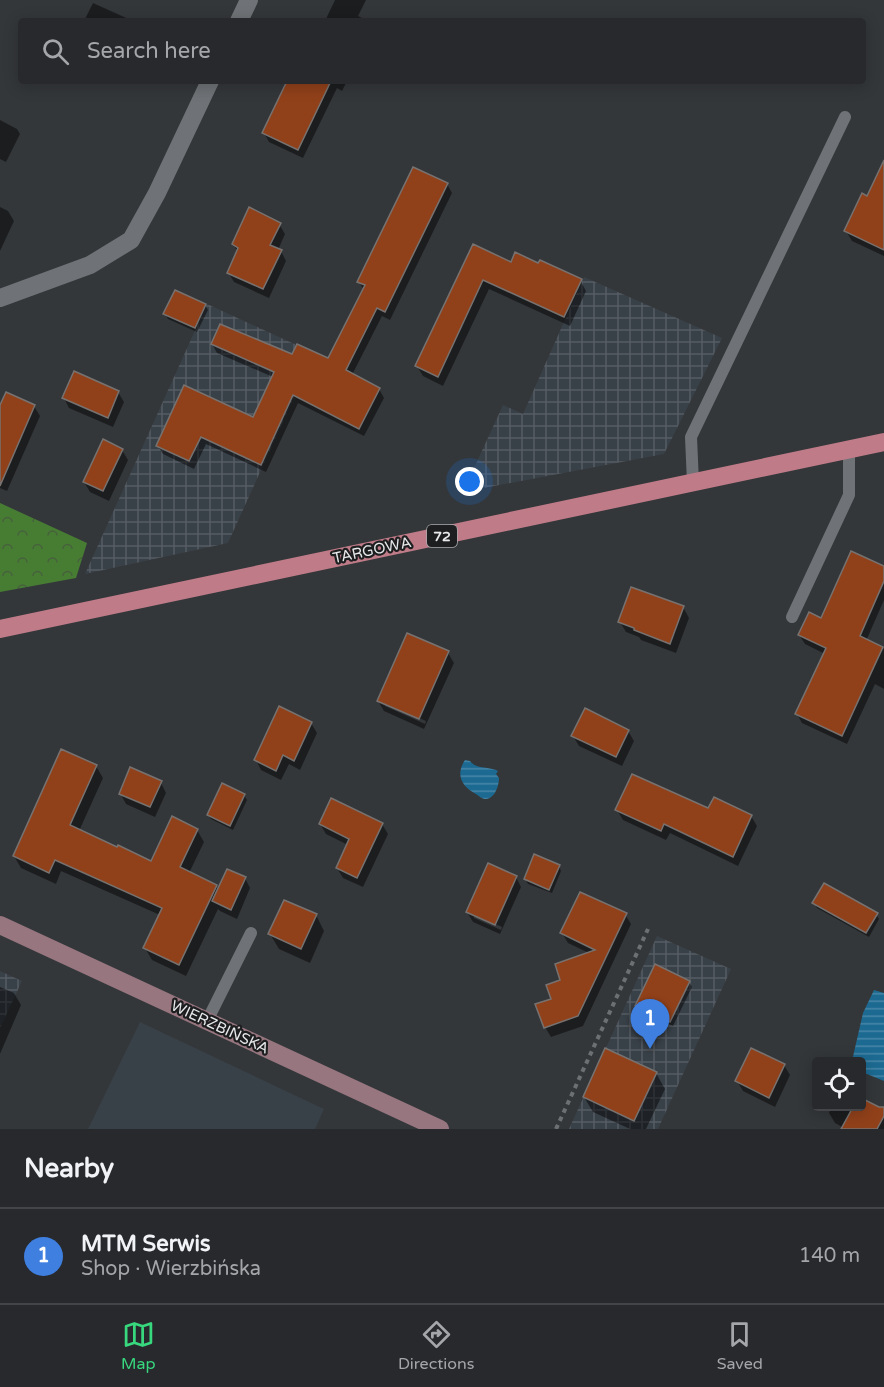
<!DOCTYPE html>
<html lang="en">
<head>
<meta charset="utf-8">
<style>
  :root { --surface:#27292c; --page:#333538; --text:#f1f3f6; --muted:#a4a6a9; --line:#434548; --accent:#38d87f }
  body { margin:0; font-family:"Varela Round",sans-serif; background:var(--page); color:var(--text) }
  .controls { position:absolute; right:18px; bottom:18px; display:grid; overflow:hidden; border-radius:6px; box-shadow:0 3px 15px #0003 }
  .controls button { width:54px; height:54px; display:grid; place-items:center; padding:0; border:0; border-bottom:2px solid var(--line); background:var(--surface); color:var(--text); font:30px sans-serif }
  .you { position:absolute; left:470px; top:482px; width:21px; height:21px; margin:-15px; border:4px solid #fff; border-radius:50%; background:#1a73e8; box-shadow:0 0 0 9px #1a73e833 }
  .badge { display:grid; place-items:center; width:39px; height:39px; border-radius:50%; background:var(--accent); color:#fff; font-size:20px; font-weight:700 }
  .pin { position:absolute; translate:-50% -50px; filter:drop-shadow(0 2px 3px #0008) }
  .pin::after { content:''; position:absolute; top:32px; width:21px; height:18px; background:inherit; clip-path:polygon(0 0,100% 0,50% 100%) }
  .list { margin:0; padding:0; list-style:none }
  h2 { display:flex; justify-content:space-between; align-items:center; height:78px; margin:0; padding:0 24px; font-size:26px }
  h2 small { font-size:20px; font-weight:400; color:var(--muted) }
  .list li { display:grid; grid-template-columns:39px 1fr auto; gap:18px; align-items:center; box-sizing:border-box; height:96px; padding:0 24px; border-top:2px solid var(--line) }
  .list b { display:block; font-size:22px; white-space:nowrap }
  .list p { margin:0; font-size:20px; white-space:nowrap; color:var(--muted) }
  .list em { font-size:20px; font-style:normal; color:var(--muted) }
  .icon { flex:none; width:33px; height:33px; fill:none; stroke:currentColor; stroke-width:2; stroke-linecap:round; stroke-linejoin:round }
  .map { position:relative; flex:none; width:884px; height:1129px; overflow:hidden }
  .search { position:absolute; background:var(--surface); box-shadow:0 3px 15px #0003; left:18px; right:18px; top:18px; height:66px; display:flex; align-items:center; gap:15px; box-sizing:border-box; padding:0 21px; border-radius:6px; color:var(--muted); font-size:22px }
  .sheet { height:174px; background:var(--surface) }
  nav { display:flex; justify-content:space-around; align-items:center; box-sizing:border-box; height:84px; border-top:2px solid var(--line); background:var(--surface); font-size:16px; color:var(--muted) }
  nav a { display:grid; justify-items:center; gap:3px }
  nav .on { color:var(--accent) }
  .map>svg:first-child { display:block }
  .built { fill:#394148 }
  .industrial { fill:url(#industrial-grid) }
  .forest { fill:url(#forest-crowns) }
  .water { fill:url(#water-rules) }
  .shadow { fill:#0007; fill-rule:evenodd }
  .building { fill:#91411a; stroke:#777270; stroke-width:1.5 }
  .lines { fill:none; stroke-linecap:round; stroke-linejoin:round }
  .path { stroke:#6d7073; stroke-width:4; stroke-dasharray:4.5 4.5; stroke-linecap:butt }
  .lane { stroke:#6f7276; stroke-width:12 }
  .street { stroke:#6f7276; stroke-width:18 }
  .secondary { stroke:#97767f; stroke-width:18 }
  .primary { stroke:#bf7b88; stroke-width:18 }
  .labels { text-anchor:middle; stroke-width:4.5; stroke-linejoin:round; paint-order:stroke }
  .shield { fill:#1d1e1f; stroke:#aaacae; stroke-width:1.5 }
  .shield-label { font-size:14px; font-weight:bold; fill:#e7e9eb }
  .street-label { font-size:15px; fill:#e7e9eb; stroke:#1d1e1f }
</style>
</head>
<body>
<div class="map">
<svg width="884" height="1129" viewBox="0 0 884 1129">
  <defs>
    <pattern id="industrial-grid" width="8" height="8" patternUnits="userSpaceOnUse" patternTransform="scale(1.5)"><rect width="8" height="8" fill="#394148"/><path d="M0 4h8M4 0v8" fill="none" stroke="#565c63"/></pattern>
    <pattern id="forest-crowns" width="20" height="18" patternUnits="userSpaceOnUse" patternTransform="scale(1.5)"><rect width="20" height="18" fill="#477c33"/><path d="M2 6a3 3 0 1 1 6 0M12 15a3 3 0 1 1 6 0" fill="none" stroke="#46613c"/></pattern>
    <pattern id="water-rules" width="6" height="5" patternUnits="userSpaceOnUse" patternTransform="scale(1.5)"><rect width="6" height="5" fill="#1c6a92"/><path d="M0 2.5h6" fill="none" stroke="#4886a7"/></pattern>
  </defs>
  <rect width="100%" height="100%" fill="#34373a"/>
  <polygon class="built" points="140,1022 324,1109 315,1129 88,1129"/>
  <g class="industrial">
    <polygon points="584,277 722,338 664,454 463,492 503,405 523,414"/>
    <polygon points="207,304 314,353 228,543 85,574"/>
    <polygon points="657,936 731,969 658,1129 569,1129"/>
    <polygon points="0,971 22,981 0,1028"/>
  </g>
  <polygon class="forest" points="0,503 87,543 76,578 0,592"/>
  <g class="water">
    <path d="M465,760L470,761C477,770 489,766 498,771L496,774L499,778C499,785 495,800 484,799C481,798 479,796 476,794C462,787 455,775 465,760Z"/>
    <polygon points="874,990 884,993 884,1081 862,1072 862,1062 852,1061 863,1013"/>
  </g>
  <g class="shadow">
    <polygon points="335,0 366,0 358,16 368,21 325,21"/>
    <polygon points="93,3 133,21 84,21"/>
    <polygon points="297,81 347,81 342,91 337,88 303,158 269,142 264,133"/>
    <polygon points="0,120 17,129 20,134 6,162 0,159"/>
    <polygon points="447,184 452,193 390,320 382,316 352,375 379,389 384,398 364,436 298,403 266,472 206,444 194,469 163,454 158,446 254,419 273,377 217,353 212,344 329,360 364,290 359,282"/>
    <polygon points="884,189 884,256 852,241 846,231 868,198"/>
    <polygon points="0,207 8,211 14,221 0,251"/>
    <polygon points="279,224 285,234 278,250 281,251 286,261 269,298 234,282 228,272 238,252 233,244"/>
    <polygon points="474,246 512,264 580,280 586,291 570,326 489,289 443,386 423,376 417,366"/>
    <polygon points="205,305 208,310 197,332 168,319 165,314"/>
    <polygon points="118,392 124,402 113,427 69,408 64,398"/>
    <polygon points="34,406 40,416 7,491 0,488 0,409"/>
    <polygon points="122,450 128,460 109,501 90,492 84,482"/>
    <polygon points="884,568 884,600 866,641 884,649 884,689 875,684 847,744 802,723 797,714 825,654 805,644 799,635 821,620"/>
    <polygon points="683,607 689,618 676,653 641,640 639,637 626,632 620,622"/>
    <path d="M448,653L454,663L424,729L384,711L378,701ZM385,703L426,721L425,724L385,706Z"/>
    <polygon points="311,723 317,733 300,770 289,764 281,780 261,770 256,760"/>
    <polygon points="628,731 634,741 622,766 579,746 573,736"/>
    <polygon points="96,766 103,778 79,831 152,863 197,830 204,842 189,873 216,886 219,890 245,878 250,888 237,919 220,911 218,909 186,976 152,960 145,948 160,915 61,871 56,884 21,868 14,856"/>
    <polygon points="161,783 166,793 155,817 126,804 120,793"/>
    <polygon points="244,795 247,800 233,830 211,819 208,815"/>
    <polygon points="617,810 709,810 751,816 757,826 738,866 670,833 666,840 623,820"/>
    <polygon points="320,824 382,824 388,834 363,887 343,878 337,868 348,845 326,834"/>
    <polygon points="559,866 561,871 552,893 528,884 525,879"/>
    <path d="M516,877L521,887L500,934L473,922L467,912ZM474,914L502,927L501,930L474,918Z"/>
    <polygon points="814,903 876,914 879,919 869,937 817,908"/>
    <polygon points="625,914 631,924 583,1026 551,1037 545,1027 553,1000 562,981 589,953 568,943 562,933"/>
    <polygon points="316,915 324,931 310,963 279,949 270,934"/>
    <polygon points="689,982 692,987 673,1026 640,1010 637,1006"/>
    <polygon points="0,987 14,993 21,1005 0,1054"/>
    <polygon points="784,1065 790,1075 775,1107 743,1091 737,1081"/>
    <polygon points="656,1073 665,1089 646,1129 630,1129 593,1112 584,1097"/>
    <polygon points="832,1106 862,1106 884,1111 884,1129 843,1129 844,1128 835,1123 829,1113"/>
  </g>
  <g class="building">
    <polygon points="287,81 331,81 298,150 262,133"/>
    <polygon points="884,160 884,250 844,231 862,193 867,196"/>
    <polygon points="413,167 448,183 385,312 377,308 346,370 380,388 359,429 293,395 261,465 201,437 189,461 156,446 184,385 253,417 274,372 211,344 220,324 292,354 297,344 328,358 365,285 357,282"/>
    <polygon points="249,207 281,223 270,245 282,250 263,289 227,273 238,248 232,244"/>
    <polygon points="473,244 511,262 515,252 538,263 540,260 582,279 564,317 483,280 438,377 415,366"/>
    <polygon points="175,290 206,304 195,328 163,314"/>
    <polygon points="74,371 119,391 108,418 62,398"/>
    <polygon points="6,392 35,405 0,486 0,405"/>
    <polygon points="103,439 123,449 103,491 83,482"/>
    <polygon points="851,551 884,566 884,581 860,636 883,647 842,736 795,714 826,648 798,635 809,612 821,618"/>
    <polygon points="631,587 684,606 670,644 634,630 634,628 618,622"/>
    <polygon points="407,633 449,651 419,719 377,701"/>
    <polygon points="279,706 312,722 294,761 283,755 276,771 254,760"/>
    <polygon points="585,708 629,730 616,757 571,736"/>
    <polygon points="61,749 97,765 70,825 117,847 118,845 151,861 172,816 198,829 180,867 217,885 179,965 143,948 162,908 55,860 49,873 13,856"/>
    <polygon points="130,767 162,781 150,807 119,794"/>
    <polygon points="632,774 708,808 714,797 752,815 733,857 664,824 661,831 615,810"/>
    <polygon points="222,783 245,794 230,826 207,815"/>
    <polygon points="331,798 383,823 357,878 336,868 349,839 319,824"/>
    <polygon points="534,854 560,865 549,890 524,879"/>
    <polygon points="488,863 517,876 495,925 466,912"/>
    <polygon points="227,869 246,877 231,910 212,901"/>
    <polygon points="824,883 878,913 866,933 812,903"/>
    <polygon points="580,892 627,913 578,1016 544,1028 535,1004 551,999 546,985 560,980 555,964 595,950 560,933"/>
    <polygon points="284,900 317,914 301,949 268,934"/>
    <polygon points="655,964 690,981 670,1022 635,1006"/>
    <polygon points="605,1048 657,1072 634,1121 583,1097"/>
    <polygon points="751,1048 785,1064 769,1098 735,1081"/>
    <polygon points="861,1098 879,1107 884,1107 884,1116 877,1129 841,1129 853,1107 861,1107"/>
  </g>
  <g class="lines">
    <polyline class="path" points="556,1129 648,929"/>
    <g class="lane">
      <polyline points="693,483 691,437 845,117"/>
      <polyline points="792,617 849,495 849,449"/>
      <polyline points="207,1021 251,933"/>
    </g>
    <g class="street">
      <polyline points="239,21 249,0"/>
      <polyline points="0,298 90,265 131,240 157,193 210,81"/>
    </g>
    <polyline class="secondary" points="0,925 440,1129"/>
    <polyline class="primary" points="0,629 884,442"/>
  </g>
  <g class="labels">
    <rect class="shield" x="427" y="525" width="30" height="22" rx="4.5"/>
    <g class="shield-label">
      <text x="442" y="541">72</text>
    </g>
    <g class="street-label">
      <text transform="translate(372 550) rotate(-12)" y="5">TARGOWA</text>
      <text transform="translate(220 1027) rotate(25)" y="5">WIERZBIŃSKA</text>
    </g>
  </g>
</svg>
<div class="controls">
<button><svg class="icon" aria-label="locate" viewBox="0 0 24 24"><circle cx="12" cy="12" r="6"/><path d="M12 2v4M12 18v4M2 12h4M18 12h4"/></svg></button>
</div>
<div class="you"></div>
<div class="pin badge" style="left:650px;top:1049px;background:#3f7fe0">1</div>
<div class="search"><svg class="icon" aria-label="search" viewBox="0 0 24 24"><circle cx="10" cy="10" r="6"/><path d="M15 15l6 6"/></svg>Search here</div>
</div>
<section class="sheet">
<h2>Nearby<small></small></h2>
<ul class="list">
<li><span class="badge" style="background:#3f7fe0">1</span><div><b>MTM Serwis</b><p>Shop · Wierzbińska</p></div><em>140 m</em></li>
</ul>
</section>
<nav>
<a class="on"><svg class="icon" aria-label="map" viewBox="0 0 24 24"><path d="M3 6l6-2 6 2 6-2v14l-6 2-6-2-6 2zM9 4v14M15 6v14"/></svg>Map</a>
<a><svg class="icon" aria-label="directions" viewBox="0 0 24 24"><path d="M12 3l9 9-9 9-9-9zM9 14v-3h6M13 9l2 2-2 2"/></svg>Directions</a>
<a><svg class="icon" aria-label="saved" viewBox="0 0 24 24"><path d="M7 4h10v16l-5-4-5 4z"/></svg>Saved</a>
</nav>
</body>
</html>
